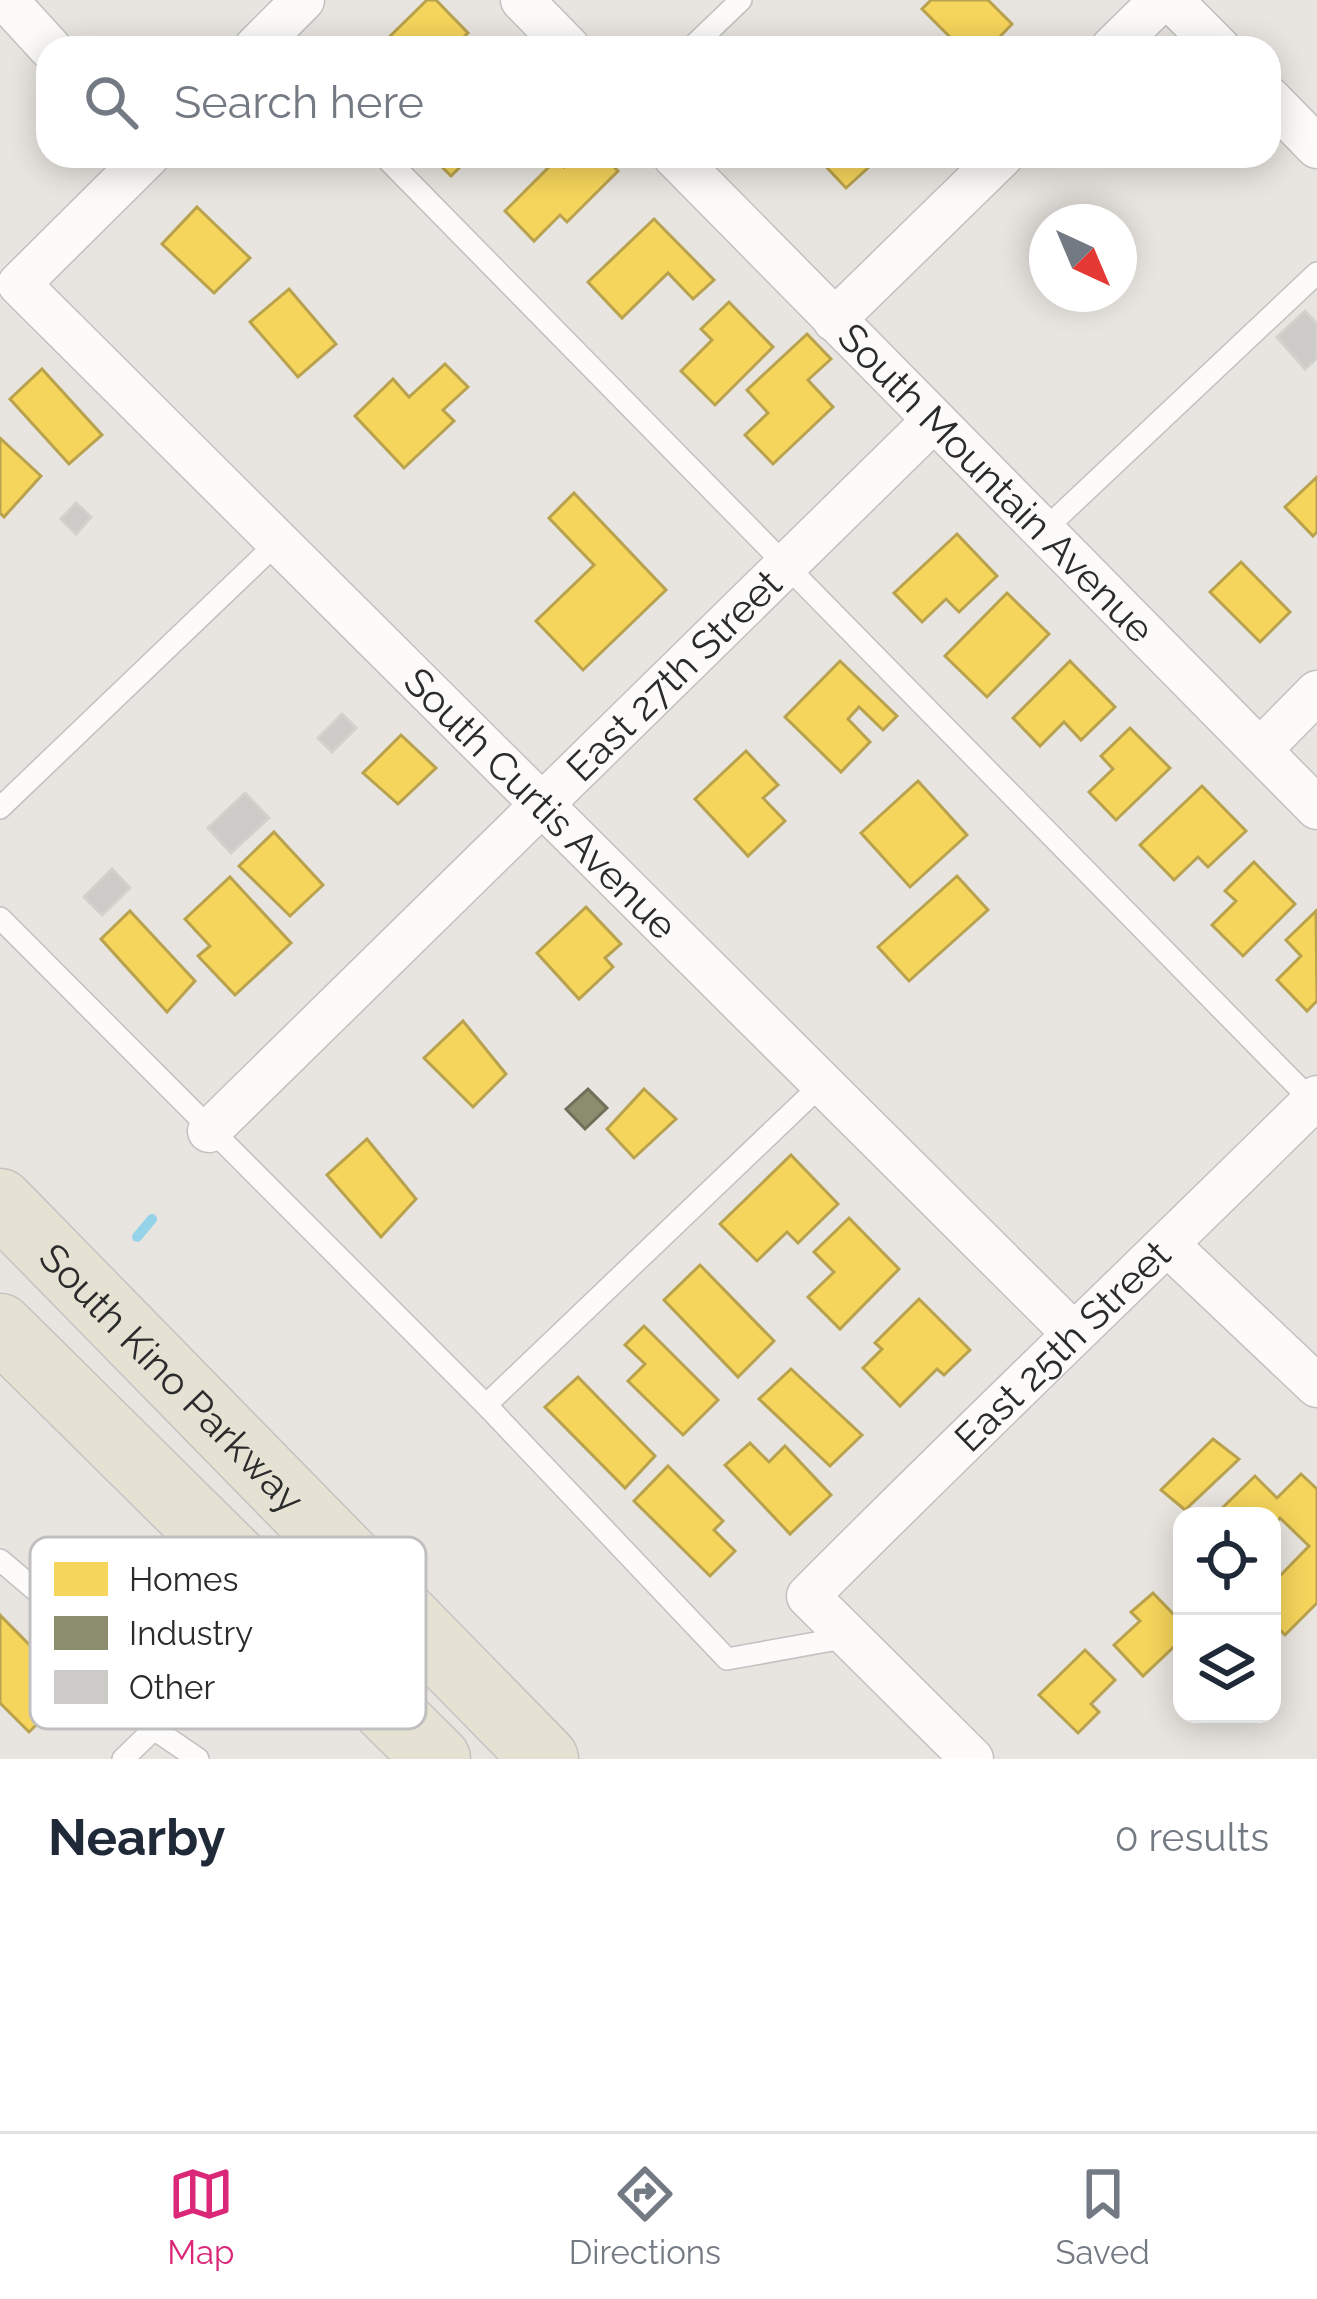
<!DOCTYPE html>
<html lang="en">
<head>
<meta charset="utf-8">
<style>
  :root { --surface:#fff; --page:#f6f6f7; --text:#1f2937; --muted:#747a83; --line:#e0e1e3; --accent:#db2777 }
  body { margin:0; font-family:Raleway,sans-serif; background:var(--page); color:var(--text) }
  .controls { position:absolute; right:36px; bottom:36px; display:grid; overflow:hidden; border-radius:24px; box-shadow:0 6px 30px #0003 }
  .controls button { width:108px; height:108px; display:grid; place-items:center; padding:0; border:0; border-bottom:3px solid var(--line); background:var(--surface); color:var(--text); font:60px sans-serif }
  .compass { position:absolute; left:1029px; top:204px; width:108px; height:108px; border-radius:50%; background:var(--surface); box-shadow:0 6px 30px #0003; rotate:136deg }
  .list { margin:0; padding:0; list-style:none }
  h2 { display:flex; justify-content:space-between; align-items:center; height:156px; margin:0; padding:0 48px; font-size:51px }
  h2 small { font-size:39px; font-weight:400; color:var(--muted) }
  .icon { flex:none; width:66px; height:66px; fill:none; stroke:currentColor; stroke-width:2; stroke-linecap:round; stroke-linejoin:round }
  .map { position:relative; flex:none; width:1317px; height:1759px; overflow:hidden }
  .search { position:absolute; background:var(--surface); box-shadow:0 6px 30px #0003; left:36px; right:36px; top:36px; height:132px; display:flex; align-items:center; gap:30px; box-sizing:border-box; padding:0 42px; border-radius:36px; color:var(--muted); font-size:45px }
  .sheet { height:372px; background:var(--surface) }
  nav { display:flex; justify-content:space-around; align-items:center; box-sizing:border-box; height:168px; border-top:3px solid var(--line); background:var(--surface); font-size:33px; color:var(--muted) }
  nav a { display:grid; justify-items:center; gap:6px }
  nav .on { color:var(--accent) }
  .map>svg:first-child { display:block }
  .homes { fill:#f6d55c; stroke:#b9a24d; stroke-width:3 }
  .industry { fill:#8c8c6e; stroke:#6f6f5a; stroke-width:3 }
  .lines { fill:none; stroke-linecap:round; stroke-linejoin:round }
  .stream { stroke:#95d4e8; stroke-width:10 }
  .building { fill:#cdcbc7; stroke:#d3d1cc; stroke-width:3 }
  .lane-casing { stroke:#c2c1c1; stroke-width:24 }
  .street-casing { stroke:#c2c1c1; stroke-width:45 }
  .primary-casing { stroke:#c5c3c1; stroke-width:69 }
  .lane { stroke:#fcfbfa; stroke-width:21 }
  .street { stroke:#fcfbfa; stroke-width:42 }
  .primary { stroke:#e5e2d4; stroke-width:66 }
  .labels { text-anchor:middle; stroke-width:12; stroke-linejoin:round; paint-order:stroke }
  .street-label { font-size:39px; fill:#2b2b2b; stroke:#fff }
  .key { fill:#fff; stroke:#bfbfbf; stroke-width:3 }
  .key-label { font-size:33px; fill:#2b2b2b }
</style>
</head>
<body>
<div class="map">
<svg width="1317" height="1759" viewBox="0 0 1317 1759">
  <rect width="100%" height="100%" fill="#e8e5e0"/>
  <g class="homes">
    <polygon points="427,0 436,0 468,33 452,48 378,48"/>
    <polygon points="931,0 988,0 1012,24 989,48 961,48 922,9"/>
    <polygon points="431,156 471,156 451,176"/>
    <polygon points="590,156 603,156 618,171 567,222 560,215 534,241 505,211 557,159 564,167 573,157 581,165"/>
    <polygon points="816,156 881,156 846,188"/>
    <polygon points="197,207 250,258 214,293 162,244"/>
    <polygon points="654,219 714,280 693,299 668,273 622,318 588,282"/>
    <polygon points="289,289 336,344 298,377 250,322"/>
    <polygon points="729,302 773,347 715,405 681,371 712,340 701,329"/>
    <polygon points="807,334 831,359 808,380 833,407 773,464 745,435 768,413 747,390"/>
    <polygon points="445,364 468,387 443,410 454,421 404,468 355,416 393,379 409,397"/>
    <polygon points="42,369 102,435 69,464 10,399"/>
    <polygon points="0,438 41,476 4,517 0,513"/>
    <polygon points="1317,477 1317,532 1313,536 1285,507"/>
    <polygon points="574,493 666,590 583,670 536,621 594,565 549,518"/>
    <polygon points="957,534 997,576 959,612 946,599 922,622 894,593"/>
    <polygon points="1241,562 1290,612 1260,642 1210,592"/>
    <polygon points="1007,593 1049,634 987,697 945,656"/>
    <polygon points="840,661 897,716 883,730 859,707 848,719 870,742 841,772 785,717"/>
    <polygon points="1070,661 1115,707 1081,740 1064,722 1040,746 1013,718"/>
    <polygon points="1130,728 1170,768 1116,820 1089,792 1113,769 1101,756"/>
    <polygon points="401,735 436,768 398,804 363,773"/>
    <polygon points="746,751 778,785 763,798 785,821 748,856 695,799"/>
    <polygon points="918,781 967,835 910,887 861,833"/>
    <polygon points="1202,786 1246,831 1208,867 1198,857 1174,880 1140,845"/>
    <polygon points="274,832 323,885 290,916 239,866"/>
    <polygon points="1254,862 1295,904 1243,956 1212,925 1236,901 1225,891"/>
    <polygon points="957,876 988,910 909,981 878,947"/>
    <polygon points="230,877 291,943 235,995 198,956 210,946 185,919"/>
    <polygon points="586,907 621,944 605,958 613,967 579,999 537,953"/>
    <polygon points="130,911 195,981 167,1012 101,939"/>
    <polygon points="1316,911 1317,1001 1307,1011 1277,980 1301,956 1286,940"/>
    <polygon points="463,1021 506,1074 473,1107 424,1058"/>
    <polygon points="644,1089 676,1119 634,1158 607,1129"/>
    <polygon points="367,1139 416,1199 381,1237 327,1175"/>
    <polygon points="791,1155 838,1204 798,1243 787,1232 757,1261 720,1224"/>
    <polygon points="849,1218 899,1269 840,1329 808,1297 834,1272 814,1252"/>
    <polygon points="700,1265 774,1341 738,1377 664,1300"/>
    <polygon points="919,1299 970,1350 944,1375 937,1369 900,1406 863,1368 882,1349 875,1343"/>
    <polygon points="644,1326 718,1400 683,1435 628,1381 645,1364 625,1345"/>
    <polygon points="791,1369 862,1435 830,1466 759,1399"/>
    <polygon points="578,1377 655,1456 625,1488 545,1407"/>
    <polygon points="1213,1439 1239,1459 1185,1510 1161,1490"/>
    <polygon points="750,1443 769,1462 785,1446 831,1495 790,1534 725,1465"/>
    <polygon points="668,1466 723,1521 714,1530 735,1551 710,1576 634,1501"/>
    <polygon points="1301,1474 1317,1489 1317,1603 1285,1635 1272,1622 1272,1584 1309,1546 1280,1518 1272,1526 1272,1516 1214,1516 1255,1476 1277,1498"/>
    <polygon points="1153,1593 1182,1623 1182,1639 1143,1676 1114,1645 1140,1621 1131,1612"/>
    <polygon points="0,1615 73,1689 29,1732 0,1703"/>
    <polygon points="1085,1650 1115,1680 1091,1704 1099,1712 1078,1733 1039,1695"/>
  </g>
  <polygon class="industry" points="588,1089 607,1108 585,1129 566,1109"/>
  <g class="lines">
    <polyline class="stream" points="137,1237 152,1219"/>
  </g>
  <g class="building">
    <polygon points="1305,311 1317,324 1317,358 1305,369 1277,337"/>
    <polygon points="76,503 91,517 76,534 61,519"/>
    <polygon points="342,714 356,728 332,752 318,738"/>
    <polygon points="245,793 269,818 231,853 208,828"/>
    <polygon points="112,869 130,888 102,915 84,897"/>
  </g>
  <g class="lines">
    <defs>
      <g id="lane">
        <polyline points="691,48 741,0"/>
        <polyline points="384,156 1312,1101"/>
        <polyline points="1043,531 1317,273"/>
        <polyline points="0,808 277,543"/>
        <polyline points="0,918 486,1405 727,1659 849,1637"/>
        <polyline points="486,1405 821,1085"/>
        <polyline points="0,1560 126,1667 154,1729 123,1759"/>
        <polyline points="154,1729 198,1759"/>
      </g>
      <g id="street">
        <polyline points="6,0 50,48"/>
        <polyline points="522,0 569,48"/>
        <polyline points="1171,0 1219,48"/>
        <polyline points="255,48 303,0"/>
        <polyline points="1112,48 1161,0"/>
        <polyline points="1269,98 1317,147"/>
        <path id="s1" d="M148,156L19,284L1071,1331"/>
        <path id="s2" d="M674,156L1317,808"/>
        <polyline points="834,320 1002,156"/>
        <polyline points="1260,750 1317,692"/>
        <path id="s3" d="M209,1131L934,420"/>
        <polyline points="1168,1245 1317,1386"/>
        <path id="s4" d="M972,1759L808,1596C976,1427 1148,1264 1317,1097"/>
      </g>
      <g id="primary">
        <path id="s5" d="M0,1202L545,1759"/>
        <polyline points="0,1327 437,1759"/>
      </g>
    </defs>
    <use href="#lane" class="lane-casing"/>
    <use href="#street" class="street-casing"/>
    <use href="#primary" class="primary-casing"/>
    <use href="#lane" class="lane"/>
    <use href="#street" class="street"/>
    <use href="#primary" class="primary"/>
  </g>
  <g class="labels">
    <g class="street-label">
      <text dy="14" stroke="none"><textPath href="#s2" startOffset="459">South Mountain Avenue</textPath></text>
      <text dy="14" stroke="none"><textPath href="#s3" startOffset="651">East 27th Street</textPath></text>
      <text dy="14" stroke="none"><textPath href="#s1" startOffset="918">South Curtis Avenue</textPath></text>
      <text dy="14" stroke="none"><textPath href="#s4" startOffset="588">East 25th Street</textPath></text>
      <text dy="14" stroke="none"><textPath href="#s5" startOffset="246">South Kino Parkway</textPath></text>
    </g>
  </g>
  <rect x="30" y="1537" width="396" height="192" rx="18" class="key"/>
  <rect x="54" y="1562" width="54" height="34" fill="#f6d55c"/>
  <rect x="54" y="1616" width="54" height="34" fill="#8c8c6e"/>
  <rect x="54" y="1670" width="54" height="34" fill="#cdcbc7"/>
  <g class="key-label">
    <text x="129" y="1591">Homes</text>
    <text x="129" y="1645">Industry</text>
    <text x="129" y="1699">Other</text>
  </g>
</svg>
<div class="controls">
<button><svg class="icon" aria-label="locate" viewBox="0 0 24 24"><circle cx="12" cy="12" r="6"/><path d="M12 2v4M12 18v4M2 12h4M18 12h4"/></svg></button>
<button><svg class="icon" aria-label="layers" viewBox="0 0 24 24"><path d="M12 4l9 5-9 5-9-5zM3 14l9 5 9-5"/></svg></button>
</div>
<svg class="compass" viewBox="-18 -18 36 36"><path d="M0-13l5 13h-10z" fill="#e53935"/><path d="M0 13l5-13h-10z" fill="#747a83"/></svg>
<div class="search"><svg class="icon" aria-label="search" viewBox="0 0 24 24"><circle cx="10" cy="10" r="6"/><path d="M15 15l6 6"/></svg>Search here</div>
</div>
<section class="sheet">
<h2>Nearby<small>0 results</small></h2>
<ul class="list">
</ul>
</section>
<nav>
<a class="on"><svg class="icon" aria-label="map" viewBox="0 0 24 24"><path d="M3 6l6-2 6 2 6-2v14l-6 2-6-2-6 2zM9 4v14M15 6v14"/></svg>Map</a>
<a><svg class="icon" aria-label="directions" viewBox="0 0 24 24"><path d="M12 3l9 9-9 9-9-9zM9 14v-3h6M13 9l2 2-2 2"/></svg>Directions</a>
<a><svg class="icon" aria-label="saved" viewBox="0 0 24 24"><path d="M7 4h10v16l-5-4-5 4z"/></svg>Saved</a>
</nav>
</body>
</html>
